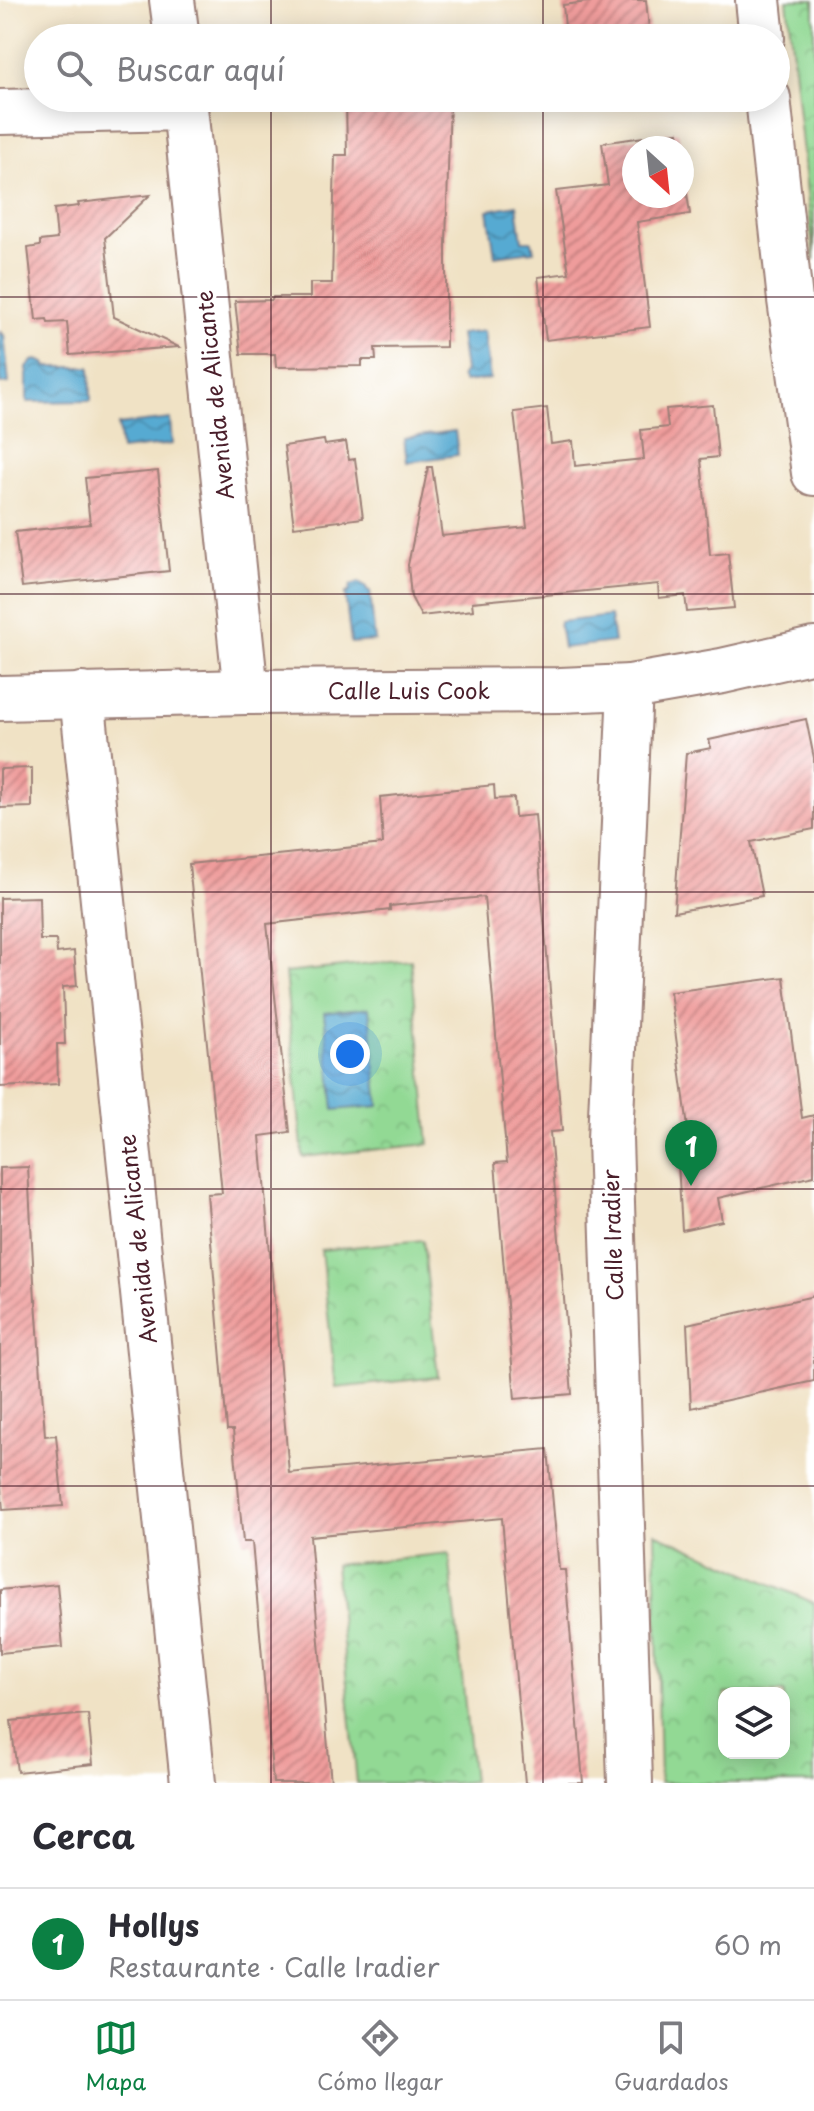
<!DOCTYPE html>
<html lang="es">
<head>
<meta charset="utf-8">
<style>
  :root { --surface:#fff; --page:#f7f7f7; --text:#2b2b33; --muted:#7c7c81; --line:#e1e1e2; --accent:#0b8043 }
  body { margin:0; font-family:"Playpen Sans",sans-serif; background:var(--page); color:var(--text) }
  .controls { position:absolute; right:24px; bottom:24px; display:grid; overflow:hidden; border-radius:16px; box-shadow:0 4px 20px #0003 }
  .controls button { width:72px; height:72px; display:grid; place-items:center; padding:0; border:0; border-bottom:2px solid var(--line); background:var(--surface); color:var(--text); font:40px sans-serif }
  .compass { position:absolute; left:622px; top:136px; width:72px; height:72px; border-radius:50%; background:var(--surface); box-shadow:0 4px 20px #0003; rotate:153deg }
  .you { position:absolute; left:350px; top:1054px; width:28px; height:28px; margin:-20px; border:6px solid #fff; border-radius:50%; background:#1a73e8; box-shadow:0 0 0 12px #1a73e833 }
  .badge { display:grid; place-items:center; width:52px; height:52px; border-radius:50%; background:var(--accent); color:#fff; font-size:26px; font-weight:700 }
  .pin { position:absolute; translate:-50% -66px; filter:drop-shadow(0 2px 4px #0008) }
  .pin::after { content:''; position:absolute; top:42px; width:28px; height:24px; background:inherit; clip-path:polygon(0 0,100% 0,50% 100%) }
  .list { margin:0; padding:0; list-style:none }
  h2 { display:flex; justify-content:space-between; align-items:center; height:104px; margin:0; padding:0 32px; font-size:34px }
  h2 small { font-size:26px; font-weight:400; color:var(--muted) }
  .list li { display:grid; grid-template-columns:52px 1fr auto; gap:24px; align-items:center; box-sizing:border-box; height:112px; padding:0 32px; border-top:2px solid var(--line) }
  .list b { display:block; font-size:30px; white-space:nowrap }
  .list p { margin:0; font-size:26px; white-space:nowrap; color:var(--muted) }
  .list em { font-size:26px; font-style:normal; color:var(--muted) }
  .icon { flex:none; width:44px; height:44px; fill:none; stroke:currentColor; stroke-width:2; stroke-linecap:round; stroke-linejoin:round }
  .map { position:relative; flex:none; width:814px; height:1783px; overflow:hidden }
  .search { position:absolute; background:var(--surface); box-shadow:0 4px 20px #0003; left:24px; right:24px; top:24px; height:88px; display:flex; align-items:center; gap:20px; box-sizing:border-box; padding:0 28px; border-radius:44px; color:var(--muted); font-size:30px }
  .sheet { height:216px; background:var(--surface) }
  nav { display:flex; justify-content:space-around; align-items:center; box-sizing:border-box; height:112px; border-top:2px solid var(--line); background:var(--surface); font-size:22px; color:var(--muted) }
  nav a { display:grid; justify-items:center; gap:4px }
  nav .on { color:var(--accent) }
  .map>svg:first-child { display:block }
  .park { fill:url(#park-crowns); stroke:#6e7c60; stroke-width:2; fill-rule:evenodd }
  .water { fill:url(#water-waves); stroke:#50647e; stroke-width:2 }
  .building { fill:url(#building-hatch) }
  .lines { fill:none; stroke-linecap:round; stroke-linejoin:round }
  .minor-casing { stroke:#9d8078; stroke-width:48 }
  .minor { stroke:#fff; stroke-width:44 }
  .grid { fill:none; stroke:#4a1f2b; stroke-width:2; stroke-opacity:0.55 }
  .labels { text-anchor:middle; stroke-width:7; stroke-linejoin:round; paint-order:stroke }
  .street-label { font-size:22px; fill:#4a1f2b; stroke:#fff }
</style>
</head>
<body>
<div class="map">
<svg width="814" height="1783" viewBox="0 0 814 1783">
  <defs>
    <pattern id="park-crowns" width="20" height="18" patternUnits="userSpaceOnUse" patternTransform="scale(2)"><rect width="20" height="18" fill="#92d994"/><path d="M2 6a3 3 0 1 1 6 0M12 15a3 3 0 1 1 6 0" fill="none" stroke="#7fba80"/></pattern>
    <pattern id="water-waves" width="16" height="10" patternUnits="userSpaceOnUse" patternTransform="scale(2)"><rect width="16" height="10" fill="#56aad2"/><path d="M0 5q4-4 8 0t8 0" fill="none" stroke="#498aab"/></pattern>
    <pattern id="building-hatch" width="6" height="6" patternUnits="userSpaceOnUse" patternTransform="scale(2)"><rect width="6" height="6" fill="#ef9c9b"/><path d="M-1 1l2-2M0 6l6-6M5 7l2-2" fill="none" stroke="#c47f7f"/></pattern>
  </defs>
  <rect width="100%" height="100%" fill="#fff"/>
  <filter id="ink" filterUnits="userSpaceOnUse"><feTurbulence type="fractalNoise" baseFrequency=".0125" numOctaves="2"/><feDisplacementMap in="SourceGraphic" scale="16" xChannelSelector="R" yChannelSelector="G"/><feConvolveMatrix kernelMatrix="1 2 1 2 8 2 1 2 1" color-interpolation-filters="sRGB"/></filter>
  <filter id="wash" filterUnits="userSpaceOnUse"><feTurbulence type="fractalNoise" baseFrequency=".006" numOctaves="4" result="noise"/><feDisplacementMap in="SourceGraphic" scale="32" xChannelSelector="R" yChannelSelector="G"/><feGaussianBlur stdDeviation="1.8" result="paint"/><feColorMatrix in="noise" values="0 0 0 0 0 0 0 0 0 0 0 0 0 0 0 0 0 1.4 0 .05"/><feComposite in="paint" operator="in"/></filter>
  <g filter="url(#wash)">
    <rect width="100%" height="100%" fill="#f0e2c5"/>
    <g class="park">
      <polygon points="787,0 814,0 814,260"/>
      <polygon points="411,960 429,1144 303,1157 285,973"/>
      <polygon points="423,1240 438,1377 336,1388 321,1250"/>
      <path d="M655,1533L814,1603V1783H660ZM724,1693H784V1753H724Z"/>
      <polygon points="449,1553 473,1781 454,1783 357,1783 335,1565"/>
    </g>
    <g class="water">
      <polygon points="517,205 522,241 532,241 534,251 495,256 488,210"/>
      <polygon points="484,331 490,379 464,382 461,377 465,371 460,334"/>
      <polygon points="0,332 4,335 9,383 0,384"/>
      <polygon points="37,360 45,363 47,367 90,367 91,401 27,402 27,367 33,361"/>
      <polygon points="170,419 172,444 121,450 118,425"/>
      <polygon points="455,431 458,455 407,462 404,438"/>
      <polygon points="359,582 366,587 367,591 370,591 375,641 351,643 345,593 348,593 351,585"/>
      <polygon points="610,616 614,642 563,648 559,622"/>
      <polygon points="369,1008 379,1106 334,1110 324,1013"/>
    </g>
    <g id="blocks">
      <g class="building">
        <polygon points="604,0 646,0 650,38 566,38 563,5"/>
        <polygon points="380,28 380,35 395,35 395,38 344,38 344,29"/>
        <polygon points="346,98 450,98 446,243 446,347 375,348 376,360 362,360 362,366 276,367 275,354 241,354 235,301 272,300 273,297 310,297 310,283 332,283 335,155 347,155"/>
        <polygon points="678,132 681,148 634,148 634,196 682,196 682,159 690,214 637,222 650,327 546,340 538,277 569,273 556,191 608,185 602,143"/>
        <polygon points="150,195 105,238 114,317 179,347 70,355 67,322 48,323 47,319 36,320 28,248 40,246 40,241 57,239 54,209 79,206 78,203"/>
        <polygon points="713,405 718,457 701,459 710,555 728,553 734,608 687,612 685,595 659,598 658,584 472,602 473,610 421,616 411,597 408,565 428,467 432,467 442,536 527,527 514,412 547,408 551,444 573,441 575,466 644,459 641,430 668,427 666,409"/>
        <polygon points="324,440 325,445 346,442 349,460 355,459 363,518 294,527 284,446"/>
        <polygon points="158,471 169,571 22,587 15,532 90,524 85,478"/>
        <polygon points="806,719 814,758 814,829 751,842 762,896 674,912 686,753 711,748 709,740"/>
        <polygon points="32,768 32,807 0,808 0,769"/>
        <polygon points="494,785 495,799 514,798 515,817 535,815 562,1131 550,1132 572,1394 515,1399 495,1163 507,1162 484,897 390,906 390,910 267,924 290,1132 260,1136 289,1473 548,1449 559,1570 565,1570 583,1783 525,1783 502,1518 310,1536 331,1783 273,1783 252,1542 243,1542 233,1430 227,1430 207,1194 222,1193 189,864 383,844 380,797"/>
        <polygon points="39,897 40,940 56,940 57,953 74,951 77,986 63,987 65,1044 57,1044 58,1084 0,1087 0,898"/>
        <polygon points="784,977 802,1118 814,1115 814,1176 718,1198 722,1221 682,1230 677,1146 690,1143 670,992"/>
        <polygon points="28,1167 35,1300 36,1300 45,1436 56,1435 63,1506 3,1510 0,1476 0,1168"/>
        <polygon points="814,1296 814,1381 691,1408 687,1324"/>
        <polygon points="57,1584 63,1647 0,1653 0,1590"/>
        <polygon points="88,1714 93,1764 17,1772 11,1721"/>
      </g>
    </g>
  </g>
  <g filter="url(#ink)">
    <use href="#blocks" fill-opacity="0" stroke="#9d8078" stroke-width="2"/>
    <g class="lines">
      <defs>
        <g id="minor">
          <polyline points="172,0 177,38"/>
          <polyline points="758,0 762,38"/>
          <polyline points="184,98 246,692"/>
          <polyline points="768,98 790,300 814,473"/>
          <polyline points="0,112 185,108"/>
          <polyline points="630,687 610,1139 630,1783"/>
          <polyline points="82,695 193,1783"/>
          <polyline points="0,698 246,692 560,690 630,687 722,671 814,650"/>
        </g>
      </defs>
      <use href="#minor" class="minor-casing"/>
      <use href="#minor" class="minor"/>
    </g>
  </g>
  <path class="grid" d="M271,0V38M543,0V38M271,98V1783M543,98V1783M0,297H814M0,594H814M0,892H814M0,1189H814M0,1486H814"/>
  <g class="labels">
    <g class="street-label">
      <text transform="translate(215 395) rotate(-96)" y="8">Avenida de Alicante</text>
      <text x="409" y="699">Calle Luis Cook</text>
      <text transform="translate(613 1235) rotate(-92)" y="8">Calle Iradier</text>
      <text transform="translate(138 1239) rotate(-96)" y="8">Avenida de Alicante</text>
    </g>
  </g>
</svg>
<div class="controls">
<button><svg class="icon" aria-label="layers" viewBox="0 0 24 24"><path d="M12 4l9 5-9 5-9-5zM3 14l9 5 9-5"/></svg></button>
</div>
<svg class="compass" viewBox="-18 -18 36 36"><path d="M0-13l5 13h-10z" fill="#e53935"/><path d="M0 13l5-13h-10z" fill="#7c7c81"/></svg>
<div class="you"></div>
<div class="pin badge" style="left:691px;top:1186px">1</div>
<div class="search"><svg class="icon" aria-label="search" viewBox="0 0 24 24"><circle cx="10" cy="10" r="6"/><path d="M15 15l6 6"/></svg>Buscar aquí</div>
</div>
<section class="sheet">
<h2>Cerca<small></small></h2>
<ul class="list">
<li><span class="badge">1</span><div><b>Hollys</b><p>Restaurante · Calle Iradier</p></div><em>60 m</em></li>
</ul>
</section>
<nav>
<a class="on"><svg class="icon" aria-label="map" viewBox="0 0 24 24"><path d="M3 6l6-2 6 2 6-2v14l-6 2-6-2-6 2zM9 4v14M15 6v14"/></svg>Mapa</a>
<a><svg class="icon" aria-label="directions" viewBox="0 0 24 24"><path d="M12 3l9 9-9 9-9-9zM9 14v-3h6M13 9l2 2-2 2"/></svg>Cómo llegar</a>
<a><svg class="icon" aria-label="saved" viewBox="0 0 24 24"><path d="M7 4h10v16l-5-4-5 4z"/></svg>Guardados</a>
</nav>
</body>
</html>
